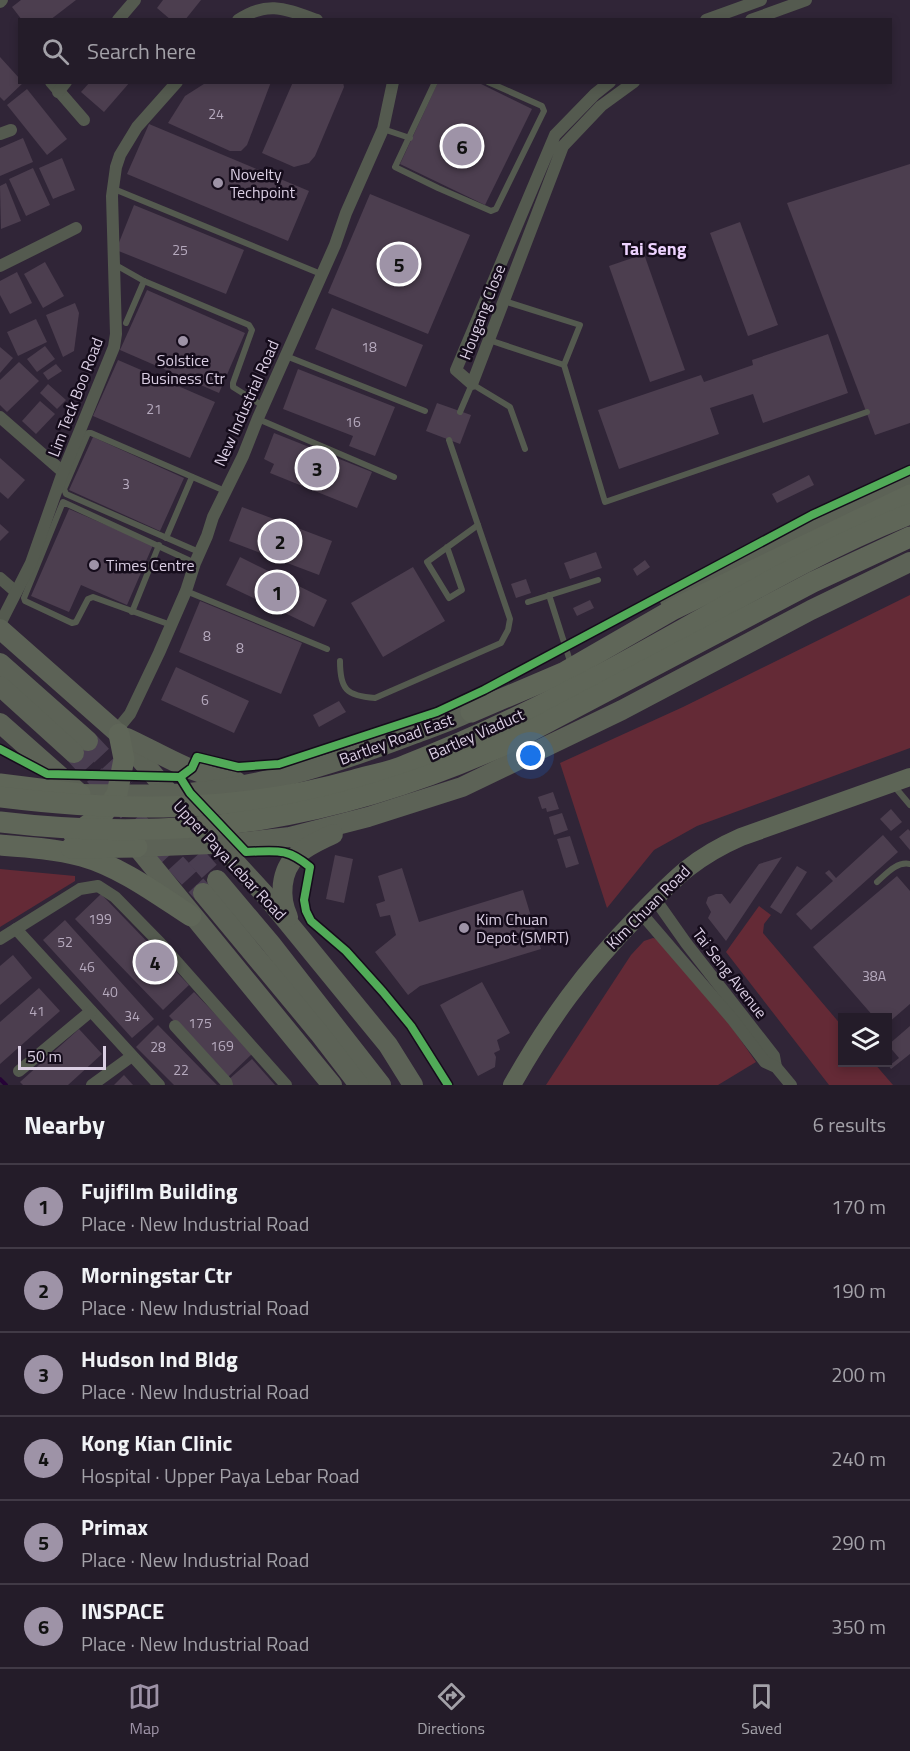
<!DOCTYPE html>
<html lang="en">
<head>
<meta charset="utf-8">
<style>
  :root { --surface:#241c29; --page:#302935; --text:#f1f3f6; --muted:#a3a1a8; --line:#413a46; --accent:#9e93a7 }
  body { margin:0; font-family:"Titillium Web",sans-serif; background:var(--page); color:var(--text) }
  .controls { position:absolute; right:18px; bottom:18px; display:grid; overflow:hidden; border-radius:0px; box-shadow:0 3px 9px #0003 }
  .controls button { width:54px; height:54px; display:grid; place-items:center; padding:0; border:0; border-bottom:2px solid var(--line); background:var(--surface); color:var(--text); font:30px sans-serif }
  .scale { position:absolute; left:18px; bottom:15px; width:88px; box-sizing:border-box; padding-left:6px; border:3px solid #dacee3; border-top:0; font-size:16px; line-height:21px; white-space:nowrap; color:#dacee3; -webkit-text-stroke:4px #150c1b; paint-order:stroke }
  .you { position:absolute; left:531px; top:756px; width:21px; height:21px; margin:-15px; border:4px solid #fff; border-radius:50%; background:#1a73e8; box-shadow:0 0 0 9px #1a73e833 }
  .badge { display:grid; place-items:center; width:39px; height:39px; border-radius:50%; background:var(--accent); color:#111; font-size:20px; font-weight:700 }
  .pin { position:absolute; translate:-50% -50%; border:3px solid #fff; box-shadow:0 2px 6px #0006 }
  .list { margin:0; padding:0; list-style:none }
  h2 { display:flex; justify-content:space-between; align-items:center; height:78px; margin:0; padding:0 24px; font-size:26px }
  h2 small { font-size:20px; font-weight:400; color:var(--muted) }
  .list li { display:grid; grid-template-columns:39px 1fr auto; gap:18px; align-items:center; box-sizing:border-box; height:84px; padding:0 24px; border-top:2px solid var(--line) }
  .list b { display:block; font-size:22px; white-space:nowrap }
  .list p { margin:0; font-size:20px; white-space:nowrap; color:var(--muted) }
  .list em { font-size:20px; font-style:normal; color:var(--muted) }
  .icon { flex:none; width:33px; height:33px; fill:none; stroke:currentColor; stroke-width:2; stroke-linecap:round; stroke-linejoin:round }
  .map { position:relative; flex:none; width:910px; height:1085px; overflow:hidden }
  .search { position:absolute; background:var(--surface); box-shadow:0 3px 9px #0003; left:18px; right:18px; top:18px; height:66px; display:flex; align-items:center; gap:15px; box-sizing:border-box; padding:0 21px; border-radius:0px; color:var(--muted); font-size:22px }
  .sheet { height:582px; background:var(--surface) }
  nav { display:flex; justify-content:space-around; align-items:center; box-sizing:border-box; height:84px; border-top:2px solid var(--line); background:var(--surface); font-size:16px; color:var(--muted) }
  nav a { display:grid; justify-items:center; gap:3px }
  nav .on { color:var(--accent) }
  .map>svg:first-child { display:block }
  .green { fill:#642a36 }
  .lines { fill:none; stroke-linecap:round; stroke-linejoin:round }
  .stream { stroke:#260337; stroke-width:4 }
  .building { fill:#4c3e4f }
  .primary-tunnel { stroke:#4a3e51; stroke-width:20; stroke-dasharray:20 10; stroke-linecap:butt }
  .service { stroke:#545a4f; stroke-width:6 }
  .minor { stroke:#545a4f; stroke-width:12 }
  .secondary { stroke:#5d6556; stroke-width:18 }
  .primary { stroke:#5c6256; stroke-width:20 }
  .trunk { stroke:#5f6658; stroke-width:21 }
  .trunk-bridge { stroke:#5f6658; stroke-width:21 }
  .cycleway-casing { stroke:#150c1b; stroke-width:11 }
  .cycleway { stroke:#51ab58; stroke-width:8 }
  .poi-dot { fill:#9e93a7; stroke:#150c1b; stroke-width:2 }
  .labels { text-anchor:middle; stroke-width:5; stroke-linejoin:round; paint-order:stroke }
  .number-label { font-size:14px; fill:#b6aabe }
  .poi-label { font-size:16px; fill:#dacee3; stroke:#150c1b; text-anchor:start }
  .street-label { font-size:16px; fill:#dacee3; stroke:#150c1b }
  .neighbourhood-label { font-size:18px; font-weight:bold; fill:#edd2fe; stroke:#150c1b }
</style>
</head>
<body>
<div class="map">
<svg width="910" height="1085" viewBox="0 0 910 1085">
  <rect width="100%" height="100%" fill="#302537"/>
  <g class="green">
    <polygon points="910,595 910,748 697,826 654,850 607,908 560,763 683,707"/>
    <polygon points="0,869 75,876 75,881 0,927"/>
    <polygon points="759,906 771,915 764,924 763,933 842,1026 842,1062 874,1063 893,1085 829,1085 726,952"/>
    <polygon points="653,938 669,942 684,959 756,1062 718,1085 546,1085 631,955 644,941"/>
  </g>
  <g class="lines">
    <polyline class="stream" points="0,1079 6,1085"/>
  </g>
  <g class="building">
    <polygon points="21,0 76,0 50,20 22,20 12,7"/>
    <polygon points="163,0 201,0 185,20 171,20 157,8"/>
    <polygon points="0,57 20,79 20,82 24,82 4,101 0,97"/>
    <polygon points="90,82 130,82 104,112 81,92"/>
    <polygon points="207,82 271,82 247,145 241,151 230,151 168,123 185,96"/>
    <polygon points="293,82 343,82 344,87 315,156 309,163 294,167 262,153"/>
    <polygon points="438,82 477,82 532,109 485,205 400,164"/>
    <polygon points="27,89 67,139 47,155 7,105"/>
    <polygon points="149,124 309,191 288,241 127,174"/>
    <polygon points="23,138 33,162 0,176 0,148"/>
    <polygon points="62,158 75,190 53,199 39,168"/>
    <polygon points="910,164 910,423 875,435 787,203"/>
    <polygon points="33,168 50,205 26,216 9,179"/>
    <polygon points="6,183 21,221 1,229 0,186"/>
    <polygon points="370,194 470,235 428,334 328,293"/>
    <polygon points="134,205 244,250 226,294 116,250"/>
    <polygon points="740,222 778,325 748,336 710,233"/>
    <polygon points="644,254 685,370 650,382 609,266"/>
    <polygon points="45,262 64,296 43,308 24,274"/>
    <polygon points="17,272 32,303 10,314 0,295 0,281"/>
    <polygon points="147,290 245,333 219,393 120,350"/>
    <polygon points="75,303 79,313 74,351 63,357 46,315"/>
    <polygon points="332,308 423,345 406,387 315,349"/>
    <polygon points="36,319 47,342 18,356 7,332"/>
    <polygon points="828,334 848,393 763,423 753,394 710,408 719,434 619,469 598,410 701,375 704,382 753,365 752,360"/>
    <polygon points="45,346 55,359 37,372 27,359"/>
    <polygon points="0,347 13,358 0,373"/>
    <polygon points="118,360 215,402 190,458 93,416"/>
    <polygon points="19,362 39,381 7,412 0,405 0,380"/>
    <polygon points="56,364 62,371 48,380 43,373"/>
    <polygon points="298,369 395,407 375,456 349,446 353,436 283,409"/>
    <polygon points="48,384 66,400 57,409 40,393"/>
    <polygon points="40,401 55,414 36,434 22,421"/>
    <polygon points="437,403 471,415 460,444 426,431"/>
    <polygon points="274,433 372,472 357,508 270,473 274,464 264,459"/>
    <polygon points="93,437 184,478 160,531 69,490"/>
    <polygon points="0,458 25,480 8,499 0,492"/>
    <polygon points="809,475 814,485 777,503 772,494"/>
    <polygon points="242,507 332,541 319,575 229,541"/>
    <polygon points="69,509 153,545 127,605 81,585 69,612 31,596"/>
    <polygon points="0,524 9,532 0,541"/>
    <polygon points="596,552 602,568 570,579 564,563"/>
    <polygon points="240,557 327,600 314,627 226,585"/>
    <polygon points="645,560 650,567 637,576 633,569"/>
    <polygon points="413,567 445,621 383,657 351,603"/>
    <polygon points="526,579 531,593 516,598 511,584"/>
    <polygon points="590,600 594,608 577,616 573,608"/>
    <polygon points="200,601 302,643 281,694 179,652"/>
    <polygon points="176,667 249,701 234,733 161,700"/>
    <polygon points="339,701 346,712 319,727 313,715"/>
    <polygon points="553,792 559,809 547,812 546,808 542,809 538,797"/>
    <polygon points="891,809 902,822 891,831 880,819"/>
    <polygon points="562,813 568,830 554,835 549,817"/>
    <polygon points="908,829 910,831 910,850 899,837"/>
    <polygon points="883,835 898,852 811,930 796,914 833,881 825,873 829,870 836,878"/>
    <polygon points="570,836 579,864 566,868 557,839"/>
    <polygon points="335,855 353,859 344,903 326,899"/>
    <polygon points="782,857 726,941 708,918 711,912 706,903 708,897 716,894 722,894 730,904 759,864"/>
    <polygon points="797,866 807,872 781,914 770,907"/>
    <polygon points="402,868 419,922 523,890 541,949 420,986 408,995 375,952 396,935 390,915 380,917 376,904 385,901 378,876"/>
    <polygon points="897,876 910,891 910,1004 888,1023 888,1017 874,1017 813,947"/>
    <polygon points="101,894 189,985 163,1010 75,919"/>
    <polygon points="65,920 154,1019 132,1038 43,940"/>
    <polygon points="13,955 32,978 0,1005 0,966"/>
    <polygon points="482,982 510,1033 497,1040 500,1050 494,1053 496,1057 495,1067 478,1076 440,1005"/>
    <polygon points="39,988 60,1011 0,1064 0,1022"/>
    <polygon points="194,992 253,1053 228,1077 169,1016"/>
    <polygon points="158,1025 203,1071 217,1085 174,1085 136,1047"/>
    <polygon points="910,1026 910,1054 891,1069 889,1066 899,1058 888,1045"/>
    <polygon points="79,1029 102,1054 68,1085 23,1085 20,1082"/>
    <polygon points="252,1059 275,1085 233,1085 228,1080"/>
    <polygon points="124,1075 133,1085 114,1085"/>
  </g>
  <g class="lines">
    <g class="primary-tunnel">
      <polyline points="88,741 129,785"/>
      <polyline points="74,753 203,893"/>
      <polyline points="176,834 217,880"/>
    </g>
    <g class="service">
      <polyline points="435,82 395,167 438,188 491,211 496,209 544,111 542,106 488,82"/>
      <polyline points="383,129 410,138"/>
      <polyline points="114,189 321,274"/>
      <polyline points="114,264 144,281 249,325 252,330 233,383 233,387 263,406"/>
      <polyline points="126,323 144,281"/>
      <polyline points="489,340 564,365 580,325 504,301"/>
      <polyline points="286,356 425,411"/>
      <polyline points="564,365 605,502 867,412"/>
      <polyline points="460,412 472,384 510,407 525,449"/>
      <polyline points="258,419 394,477"/>
      <polyline points="166,538 192,477"/>
      <polyline points="447,547 462,590 449,598 427,562 478,525"/>
      <polyline points="199,552 66,494 64,489 88,433 91,433 225,491"/>
      <polyline points="186,591 327,649"/>
      <polyline points="549,595 569,658"/>
      <polyline points="528,602 598,580"/>
      <polyline points="132,612 159,545"/>
      <polyline points="171,625 93,597 88,599 76,622 72,623 25,601 24,598 63,502 195,563"/>
      <path d="M340,661C340,689 346,696 375,698L501,643L508,630L510,619L449,440"/>
      <polyline points="894,786 910,805"/>
      <path d="M877,882C886,874 897,861 910,864"/>
    </g>
    <g class="minor">
      <polyline points="0,2 2,0"/>
      <polyline points="118,20 135,0"/>
      <path d="M238,20C268,0 286,9 317,20"/>
      <polyline points="706,20 761,0"/>
      <polyline points="751,20 806,0"/>
      <polyline points="51,82 84,120"/>
      <polyline points="610,82 595,94 555,135 456,370 472,384 563,146 601,106 634,82"/>
      <polyline points="58,92 66,82"/>
      <polyline points="0,134 11,130"/>
      <polyline points="0,266 76,228"/>
      <polyline points="0,417 63,472"/>
      <polyline points="0,578 16,592"/>
      <polyline points="0,624 31,563 63,472 114,347 116,334 112,196 116,167 120,155 137,127 177,82"/>
      <polyline points="116,731 130,714 159,653 186,591 195,563 207,536 213,517 243,456 258,418 335,245 346,213 383,129 393,82"/>
      <polyline points="655,899 686,943 774,1056 776,1067"/>
      <polyline points="641,913 733,1020 765,1062 776,1067 791,1085"/>
      <polyline points="16,929 159,1085"/>
      <polyline points="0,939 80,889 98,886 115,897 160,943 286,1085"/>
      <polyline points="175,1026 226,1082 227,1085"/>
      <polyline points="19,1071 91,1011"/>
      <polyline points="92,1085 132,1056"/>
    </g>
    <path class="secondary" d="M512,1085C548,1021 586,969 637,917C674,879 693,858 741,837L910,777"/>
    <g class="primary">
      <path d="M670,600C749,558 827,515 910,482"/>
      <polyline points="0,629 119,734 175,800"/>
      <polyline points="0,663 88,741"/>
      <polyline points="0,686 74,753"/>
      <polyline points="0,723 86,799"/>
      <path d="M127,738C160,753 200,779 236,781"/>
      <path d="M80,794C116,794 153,796 189,793C266,786 343,761 414,734C438,725 463,717 485,704"/>
      <polyline points="213,838 267,897 388,1045 413,1085"/>
      <polyline points="132,841 332,1085"/>
      <polyline points="137,847 237,843 290,837 368,817 462,787 622,710 811,610 910,562"/>
      <polyline points="217,880 271,944 381,1085"/>
      <polyline points="203,893 319,1033 359,1085"/>
      <path d="M288,917C279,898 280,871 297,855C306,846 321,840 333,834"/>
    </g>
    <g class="trunk">
      <polyline points="471,712 563,673 674,609 910,495"/>
      <polyline points="0,784 80,794"/>
      <polyline points="74,835 103,814 117,794 124,759 119,734"/>
      <path d="M0,845C27,847 56,849 82,856C121,867 157,894 191,916"/>
      <polyline points="71,848 137,847"/>
    </g>
    <g class="trunk-bridge">
      <path d="M0,797C120,812 237,813 354,780C372,775 390,772 406,765C473,739 538,708 602,674C704,620 802,557 910,514"/>
      <path d="M0,822C184,844 337,820 506,744L813,582L910,537"/>
    </g>
    <defs>
      <g id="cycleway">
        <polyline points="0,749 47,774 180,777 192,768 197,757 238,767 279,764 437,712 484,690 812,515 910,470"/>
        <path d="M180,777L190,793L246,852C276,851 286,847 310,867L304,900L306,911L311,921L346,951L383,992L411,1026L448,1085"/>
      </g>
    </defs>
    <use href="#cycleway" class="cycleway-casing"/>
    <use href="#cycleway" class="cycleway"/>
  </g>
  <g class="poi-dot">
    <circle cx="218" cy="183" r="6"/>
    <circle cx="183" cy="341" r="6"/>
    <circle cx="94" cy="565" r="6"/>
    <circle cx="464" cy="928" r="6"/>
  </g>
  <g class="labels">
    <g class="number-label">
      <text x="216" y="119">24</text>
      <text x="180" y="255">25</text>
      <text x="369" y="352">18</text>
      <text x="154" y="414">21</text>
      <text x="353" y="427">16</text>
      <text x="126" y="489">3</text>
      <text x="207" y="641">8</text>
      <text x="240" y="653">8</text>
      <text x="205" y="705">6</text>
      <text x="100" y="924">199</text>
      <text x="65" y="947">52</text>
      <text x="87" y="972">46</text>
      <text x="874" y="981">38A</text>
      <text x="110" y="997">40</text>
      <text x="37" y="1016">41</text>
      <text x="132" y="1021">34</text>
      <text x="200" y="1028">175</text>
      <text x="222" y="1051">169</text>
      <text x="158" y="1052">28</text>
      <text x="181" y="1075">22</text>
    </g>
    <g class="poi-label">
      <text x="230" y="180">Novelty<tspan x="230" dy="18">Techpoint</tspan></text>
      <text x="183" y="366" text-anchor="middle">Solstice<tspan x="183" dy="18">Business Ctr</tspan></text>
      <text x="106" y="571">Times Centre</text>
      <text x="476" y="925">Kim Chuan<tspan x="476" dy="18">Depot (SMRT)</tspan></text>
    </g>
    <g class="street-label">
      <text transform="translate(482 312) rotate(-69)" y="6">Hougang Close</text>
      <text transform="translate(75 397) rotate(-69)" y="6">Lim Teck Boo Road</text>
      <text transform="translate(246 403) rotate(-66)" y="6">New Industrial Road</text>
      <text transform="translate(476 734) rotate(-24)" y="6">Bartley Viaduct</text>
      <text transform="translate(396 739) rotate(-20)" y="6">Bartley Road East</text>
      <text transform="translate(230 860) rotate(47)" y="6">Upper Paya Lebar Road</text>
      <text transform="translate(648 907) rotate(-45)" y="6">Kim Chuan Road</text>
      <text transform="translate(730 973) rotate(52)" y="6">Tai Seng Avenue</text>
    </g>
    <g class="neighbourhood-label">
      <text x="654" y="255">Tai Seng</text>
    </g>
  </g>
</svg>
<div class="controls">
<button><svg class="icon" aria-label="layers" viewBox="0 0 24 24"><path d="M12 4l9 5-9 5-9-5zM3 14l9 5 9-5"/></svg></button>
</div>
<div class="scale">50 m</div>
<div class="you"></div>
<div class="pin badge" style="left:277px;top:592px">1</div>
<div class="pin badge" style="left:280px;top:541px">2</div>
<div class="pin badge" style="left:317px;top:468px">3</div>
<div class="pin badge" style="left:155px;top:962px">4</div>
<div class="pin badge" style="left:399px;top:264px">5</div>
<div class="pin badge" style="left:462px;top:146px">6</div>
<div class="search"><svg class="icon" aria-label="search" viewBox="0 0 24 24"><circle cx="10" cy="10" r="6"/><path d="M15 15l6 6"/></svg>Search here</div>
</div>
<section class="sheet">
<h2>Nearby<small>6 results</small></h2>
<ul class="list">
<li><span class="badge">1</span><div><b>Fujifilm Building</b><p>Place · New Industrial Road</p></div><em>170 m</em></li>
<li><span class="badge">2</span><div><b>Morningstar Ctr</b><p>Place · New Industrial Road</p></div><em>190 m</em></li>
<li><span class="badge">3</span><div><b>Hudson Ind Bldg</b><p>Place · New Industrial Road</p></div><em>200 m</em></li>
<li><span class="badge">4</span><div><b>Kong Kian Clinic</b><p>Hospital · Upper Paya Lebar Road</p></div><em>240 m</em></li>
<li><span class="badge">5</span><div><b>Primax</b><p>Place · New Industrial Road</p></div><em>290 m</em></li>
<li><span class="badge">6</span><div><b>INSPACE</b><p>Place · New Industrial Road</p></div><em>350 m</em></li>
</ul>
</section>
<nav>
<a class="on"><svg class="icon" aria-label="map" viewBox="0 0 24 24"><path d="M3 6l6-2 6 2 6-2v14l-6 2-6-2-6 2zM9 4v14M15 6v14"/></svg>Map</a>
<a><svg class="icon" aria-label="directions" viewBox="0 0 24 24"><path d="M12 3l9 9-9 9-9-9zM9 14v-3h6M13 9l2 2-2 2"/></svg>Directions</a>
<a><svg class="icon" aria-label="saved" viewBox="0 0 24 24"><path d="M7 4h10v16l-5-4-5 4z"/></svg>Saved</a>
</nav>
</body>
</html>
